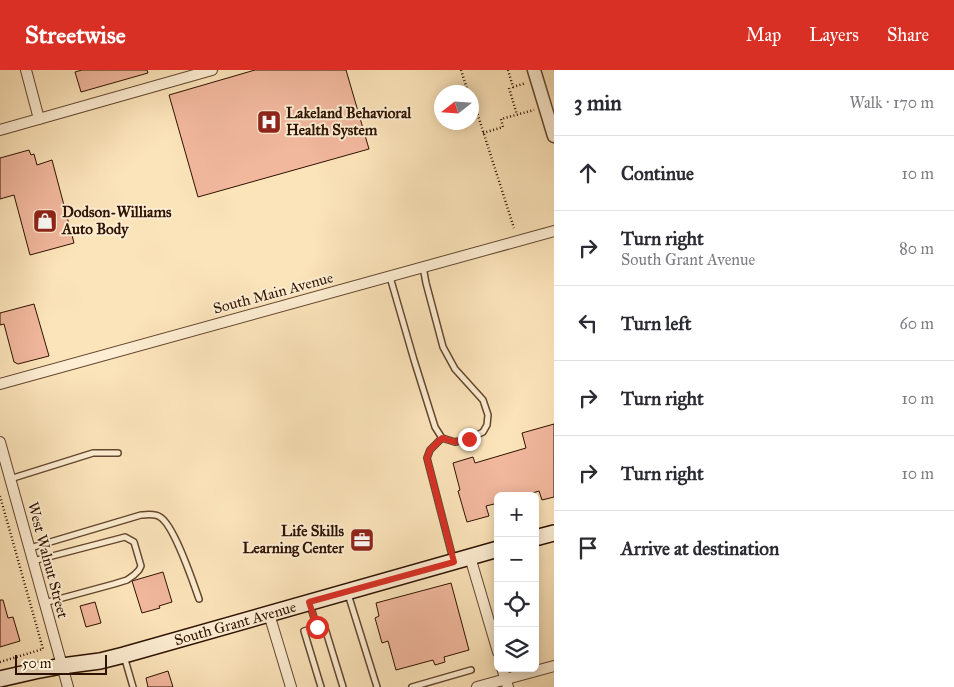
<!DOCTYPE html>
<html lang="en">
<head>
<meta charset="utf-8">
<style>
  :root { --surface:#fff; --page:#f7f7f7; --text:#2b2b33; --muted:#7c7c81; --line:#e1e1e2; --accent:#d93025 }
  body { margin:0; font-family:"IM FELL Great Primer",serif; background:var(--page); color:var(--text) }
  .controls { position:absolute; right:15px; bottom:15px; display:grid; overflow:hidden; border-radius:8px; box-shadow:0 2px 12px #0003 }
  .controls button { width:45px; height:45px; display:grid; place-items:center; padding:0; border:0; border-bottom:1px solid var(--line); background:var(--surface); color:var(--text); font:25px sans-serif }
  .compass { position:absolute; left:434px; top:15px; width:45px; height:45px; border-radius:50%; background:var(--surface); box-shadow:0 2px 12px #0003; rotate:253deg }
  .scale { position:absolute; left:15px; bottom:12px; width:92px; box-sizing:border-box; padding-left:5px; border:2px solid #2e1200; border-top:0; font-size:14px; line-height:18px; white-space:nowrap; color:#2e1200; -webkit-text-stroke:4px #fdedd2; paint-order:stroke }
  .stop { position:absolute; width:15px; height:15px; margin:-11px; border:4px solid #d93025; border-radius:50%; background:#fff }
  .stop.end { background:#d93025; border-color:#fff; box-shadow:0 1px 5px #0008 }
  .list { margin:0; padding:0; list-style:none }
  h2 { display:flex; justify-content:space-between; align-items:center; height:65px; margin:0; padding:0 20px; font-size:21px }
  h2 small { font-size:16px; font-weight:400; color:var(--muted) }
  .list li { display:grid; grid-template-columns:32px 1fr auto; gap:15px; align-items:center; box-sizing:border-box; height:75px; padding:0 20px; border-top:1px solid var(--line) }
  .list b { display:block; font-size:19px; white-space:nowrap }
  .list p { margin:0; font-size:16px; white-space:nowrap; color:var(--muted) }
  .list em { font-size:16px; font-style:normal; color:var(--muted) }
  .icon { flex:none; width:28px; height:28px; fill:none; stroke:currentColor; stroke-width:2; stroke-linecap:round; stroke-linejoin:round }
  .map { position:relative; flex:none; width:554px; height:617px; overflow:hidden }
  header { display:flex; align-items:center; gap:30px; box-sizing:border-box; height:70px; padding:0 25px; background:var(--accent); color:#fff }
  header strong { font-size:24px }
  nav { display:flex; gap:28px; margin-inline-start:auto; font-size:18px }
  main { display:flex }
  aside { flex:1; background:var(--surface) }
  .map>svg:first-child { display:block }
  .building { fill:#f2b89e; stroke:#2e1200 }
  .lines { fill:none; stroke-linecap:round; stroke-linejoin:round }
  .service-casing { stroke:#62462e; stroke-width:8 }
  .minor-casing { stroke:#62462e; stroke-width:12 }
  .tertiary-casing { stroke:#62462e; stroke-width:15 }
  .secondary-casing { stroke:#2e1200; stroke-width:18 }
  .path { stroke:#2e1200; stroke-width:2.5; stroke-dasharray:1 2.5; stroke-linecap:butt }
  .service { stroke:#fdedd2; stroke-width:5 }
  .minor { stroke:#fdedd2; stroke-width:10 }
  .tertiary { stroke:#fdedd2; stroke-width:12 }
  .secondary { stroke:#fdedd2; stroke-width:15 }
  .route { stroke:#d93025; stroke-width:6 }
  .labels { text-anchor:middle; stroke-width:4; stroke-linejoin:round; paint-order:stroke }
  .poi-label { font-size:15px; font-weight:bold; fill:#2e1200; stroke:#fdedd2; text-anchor:start }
  .street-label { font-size:15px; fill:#2e1200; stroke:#fdedd2 }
</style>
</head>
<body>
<header>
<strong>Streetwise</strong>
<nav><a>Map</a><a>Layers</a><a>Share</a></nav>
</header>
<main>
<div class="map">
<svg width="554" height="617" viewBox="0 0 554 617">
  <rect width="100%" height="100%" fill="#fce4ba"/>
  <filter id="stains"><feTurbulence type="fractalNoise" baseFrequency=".004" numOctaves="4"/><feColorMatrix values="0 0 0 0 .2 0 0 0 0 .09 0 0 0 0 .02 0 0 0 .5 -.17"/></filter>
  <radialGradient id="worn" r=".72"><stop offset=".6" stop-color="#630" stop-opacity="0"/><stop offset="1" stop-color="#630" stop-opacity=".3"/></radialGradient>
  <g class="building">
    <polygon points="82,0 147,0 148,3 81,22 75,2"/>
    <polygon points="255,0 346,0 369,79 198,127 169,25"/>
    <polygon points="29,80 31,85 34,84 37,95 52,90 74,173 30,185 14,125 0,129 0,88"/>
    <polygon points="34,234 49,286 18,294 14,292 4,254 0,255 0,243"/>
    <polygon points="554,354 554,427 542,430 539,421 523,426 498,426 498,433 486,436 489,446 467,452 458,421 460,420 453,393 473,387 475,393 526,378 522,363"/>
    <polygon points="163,502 172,532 159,536 160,538 142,543 132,511"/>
    <polygon points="451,513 469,580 444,587 445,592 435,595 433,590 396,600 388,571 382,573 375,548 379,546 376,533"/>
    <polygon points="0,530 3,530 8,548 13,547 20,571 0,577"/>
    <polygon points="95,532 101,553 86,557 80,536"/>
    <polygon points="168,601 173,617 148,617 146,608"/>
  </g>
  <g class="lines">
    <defs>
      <g id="service">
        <polyline points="390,207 414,290 435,357 442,368 455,372 469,369 483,362 487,355 488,345 483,330 455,299 443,277 426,213 423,197"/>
        <polyline points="442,368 430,380 427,388 453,489"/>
        <polyline points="10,409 93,383 118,383"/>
        <path d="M30,478L141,445C147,445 154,443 160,447C174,455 193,512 199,529"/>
        <polyline points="33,491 125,467 134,472 141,496 139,500 134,505 127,510 114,514 44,533"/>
        <polyline points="348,524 377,617"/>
        <polyline points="310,535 317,557 304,561 321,617"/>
        <polyline points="317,557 324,555 343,617"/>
        <polyline points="124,586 133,617"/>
        <polyline points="412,617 471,600"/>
      </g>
      <g id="minor">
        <polyline points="26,0 39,49"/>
        <polyline points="0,60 212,0"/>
        <polyline points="0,314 554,161"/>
        <polyline points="0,372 68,617"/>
        <polyline points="470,487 498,582"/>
        <polyline points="269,544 291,617"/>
        <polyline points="502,598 508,617"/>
        <polyline points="477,617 554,596"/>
      </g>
      <polyline id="tertiary" points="534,0 554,66"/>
      <g id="secondary">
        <polyline points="535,468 554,463"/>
        <path id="s1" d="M0,609L35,601L62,596L100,591L124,585L498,479"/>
      </g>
    </defs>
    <use href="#service" class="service-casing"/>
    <use href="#minor" class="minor-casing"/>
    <use href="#tertiary" class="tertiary-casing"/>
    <use href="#secondary" class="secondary-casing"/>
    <g class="path">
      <polyline points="461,0 468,22"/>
      <polyline points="508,0 513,17 526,13"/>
      <polyline points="509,18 517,45"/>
      <polyline points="472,34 474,33 514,158"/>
      <polyline points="483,63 503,57 501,49 534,40"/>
      <polyline points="0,426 43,579 0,592"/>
    </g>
    <use href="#service" class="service"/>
    <use href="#minor" class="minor"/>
    <use href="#tertiary" class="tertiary"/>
    <use href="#secondary" class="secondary"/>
  </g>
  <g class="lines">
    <polyline class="route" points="317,557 309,532 454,492 427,388 430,380 442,368 455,372 469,369"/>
  </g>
  <defs>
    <symbol id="hospital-square" viewBox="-11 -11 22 22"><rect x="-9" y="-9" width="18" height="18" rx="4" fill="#8f2418" stroke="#fdedd2"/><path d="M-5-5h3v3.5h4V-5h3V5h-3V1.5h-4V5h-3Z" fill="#fff"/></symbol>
    <symbol id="shop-square" viewBox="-11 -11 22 22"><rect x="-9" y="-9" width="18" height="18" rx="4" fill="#8f2418" stroke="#fdedd2"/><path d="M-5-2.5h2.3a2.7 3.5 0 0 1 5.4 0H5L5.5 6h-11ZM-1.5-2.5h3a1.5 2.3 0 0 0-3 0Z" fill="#fff"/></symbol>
    <symbol id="office-square" viewBox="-11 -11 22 22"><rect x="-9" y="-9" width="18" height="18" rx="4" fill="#8f2418" stroke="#fdedd2"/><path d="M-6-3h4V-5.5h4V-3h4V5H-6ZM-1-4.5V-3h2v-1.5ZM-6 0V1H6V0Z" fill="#fff"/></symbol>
  </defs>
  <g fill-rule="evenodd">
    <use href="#hospital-square" x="255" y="38" width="28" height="28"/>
    <use href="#shop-square" x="31" y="137" width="28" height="28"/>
    <use href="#office-square" x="348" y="456" width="28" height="28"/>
  </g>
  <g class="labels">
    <g class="poi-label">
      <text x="286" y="48">Lakeland Behavioral<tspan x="286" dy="17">Health System</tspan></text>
      <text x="62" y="147">Dodson-Williams<tspan x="62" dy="17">Auto Body</tspan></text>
      <text x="344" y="466" text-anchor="end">Life Skills<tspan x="344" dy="17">Learning Center</tspan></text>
    </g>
    <g class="street-label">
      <text transform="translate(273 223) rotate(-15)" y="5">South Main Avenue</text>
      <text transform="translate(48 490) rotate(75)" y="5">West Walnut Street</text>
      <text dy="5" stroke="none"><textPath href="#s1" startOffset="242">South Grant Avenue</textPath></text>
    </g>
  </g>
  <rect width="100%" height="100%" filter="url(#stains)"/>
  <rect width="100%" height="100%" fill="url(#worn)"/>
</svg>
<div class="controls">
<button>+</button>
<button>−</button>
<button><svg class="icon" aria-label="locate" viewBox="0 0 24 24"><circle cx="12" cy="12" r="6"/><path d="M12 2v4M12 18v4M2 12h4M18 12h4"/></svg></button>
<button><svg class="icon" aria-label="layers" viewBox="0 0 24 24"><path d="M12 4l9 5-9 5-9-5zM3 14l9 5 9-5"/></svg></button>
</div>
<svg class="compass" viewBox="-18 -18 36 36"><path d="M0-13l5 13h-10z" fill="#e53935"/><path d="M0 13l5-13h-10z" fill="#7c7c81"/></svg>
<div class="scale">50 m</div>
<div class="stop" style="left:317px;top:557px"></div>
<div class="stop end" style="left:469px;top:369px"></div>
</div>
<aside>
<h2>3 min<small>Walk · 170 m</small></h2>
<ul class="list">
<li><svg class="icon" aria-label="ahead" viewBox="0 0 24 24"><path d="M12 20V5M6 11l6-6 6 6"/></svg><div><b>Continue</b></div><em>10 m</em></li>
<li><svg class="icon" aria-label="right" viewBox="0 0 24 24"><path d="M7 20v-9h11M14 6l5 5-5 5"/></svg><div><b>Turn right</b><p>South Grant Avenue</p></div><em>80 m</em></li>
<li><svg class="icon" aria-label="left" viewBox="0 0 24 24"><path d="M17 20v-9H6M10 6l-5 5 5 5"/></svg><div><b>Turn left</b></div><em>60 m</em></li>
<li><svg class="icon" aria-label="right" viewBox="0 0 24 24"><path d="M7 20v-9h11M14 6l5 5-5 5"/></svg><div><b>Turn right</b></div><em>10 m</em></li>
<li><svg class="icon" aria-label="right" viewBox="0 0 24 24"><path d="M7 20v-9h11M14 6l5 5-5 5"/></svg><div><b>Turn right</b></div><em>10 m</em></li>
<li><svg class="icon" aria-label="arrive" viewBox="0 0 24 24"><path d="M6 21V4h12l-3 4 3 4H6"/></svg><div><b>Arrive at destination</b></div></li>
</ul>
</aside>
</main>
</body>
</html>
